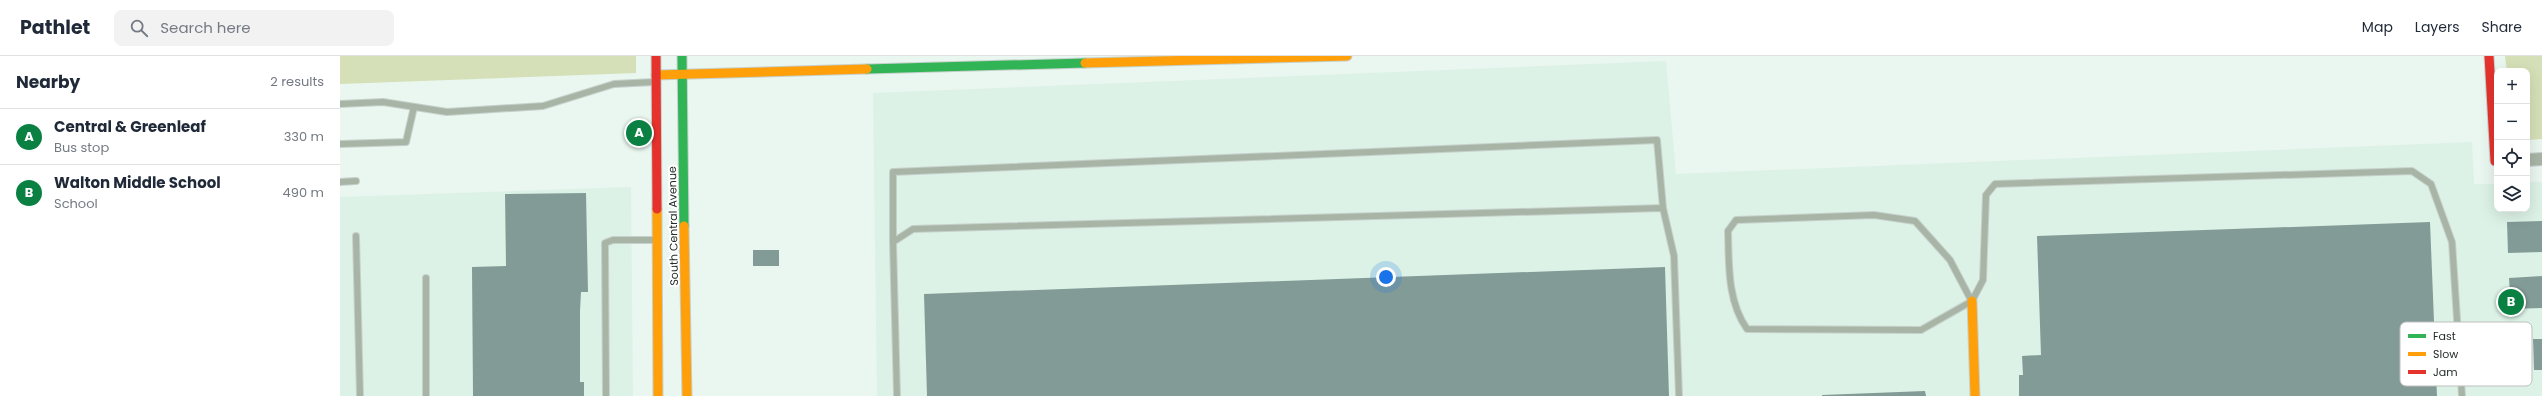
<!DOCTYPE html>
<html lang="en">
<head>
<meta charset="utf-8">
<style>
  :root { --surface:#fff; --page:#f2f2f3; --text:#1f2937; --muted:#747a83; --line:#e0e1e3; --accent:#0b8043 }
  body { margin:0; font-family:Poppins,sans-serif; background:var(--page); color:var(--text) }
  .controls { position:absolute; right:12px; top:12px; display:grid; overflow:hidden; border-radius:8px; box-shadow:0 4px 16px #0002 }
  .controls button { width:36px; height:36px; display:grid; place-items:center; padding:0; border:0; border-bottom:1px solid var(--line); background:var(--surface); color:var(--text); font:20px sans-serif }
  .you { position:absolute; left:1046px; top:221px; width:14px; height:14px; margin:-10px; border:3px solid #fff; border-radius:50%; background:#1a73e8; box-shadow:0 0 0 6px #1a73e833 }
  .badge { display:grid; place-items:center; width:26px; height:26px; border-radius:50%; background:var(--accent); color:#fff; font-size:13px; font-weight:700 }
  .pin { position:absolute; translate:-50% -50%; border:2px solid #fff; box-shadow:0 1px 4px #0006 }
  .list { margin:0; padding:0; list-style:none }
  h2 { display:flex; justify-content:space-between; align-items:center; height:52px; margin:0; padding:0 16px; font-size:17px }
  h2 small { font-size:13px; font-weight:400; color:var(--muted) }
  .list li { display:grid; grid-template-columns:26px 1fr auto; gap:12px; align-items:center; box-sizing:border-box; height:56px; padding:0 16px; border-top:1px solid var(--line) }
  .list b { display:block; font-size:15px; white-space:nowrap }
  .list p { margin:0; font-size:13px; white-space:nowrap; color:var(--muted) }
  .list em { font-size:13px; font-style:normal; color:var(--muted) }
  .icon { flex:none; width:22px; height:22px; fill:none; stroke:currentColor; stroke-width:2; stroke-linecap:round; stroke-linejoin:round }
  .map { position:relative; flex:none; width:2202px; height:340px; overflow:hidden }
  header { display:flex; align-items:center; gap:24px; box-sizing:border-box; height:56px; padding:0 20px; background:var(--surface); border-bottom:1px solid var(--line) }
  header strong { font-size:19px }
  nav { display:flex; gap:22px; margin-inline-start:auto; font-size:14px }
  .search { width:280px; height:36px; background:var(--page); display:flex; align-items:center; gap:10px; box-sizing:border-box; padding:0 14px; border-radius:8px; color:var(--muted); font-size:15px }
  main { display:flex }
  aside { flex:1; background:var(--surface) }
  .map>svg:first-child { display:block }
  .built { fill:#dcf2e6 }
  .green { fill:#d5e0b8 }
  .building { fill:#829b97 }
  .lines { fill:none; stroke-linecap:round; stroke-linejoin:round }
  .lane-casing { stroke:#c7d1cc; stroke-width:8 }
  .street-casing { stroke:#c7d1cc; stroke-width:14 }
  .fast-casing { stroke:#c7d1cc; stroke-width:11 }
  .slow-casing { stroke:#c7d1cc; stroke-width:11 }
  .jam-casing { stroke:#c7d1cc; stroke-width:11 }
  .lane { stroke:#a8b5a6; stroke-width:6 }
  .street { stroke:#a8b5a6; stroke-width:12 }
  .fast { stroke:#30b455; stroke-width:9 }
  .slow { stroke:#ff9f0a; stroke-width:9 }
  .jam { stroke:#e5322d; stroke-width:9 }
  .labels { text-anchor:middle; stroke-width:4; stroke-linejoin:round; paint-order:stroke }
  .street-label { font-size:11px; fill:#242d28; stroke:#fff }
  .key { fill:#fff; stroke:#bdc0be; stroke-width:1 }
  .key-label { font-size:11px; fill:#242d28 }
</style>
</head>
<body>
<header>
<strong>Pathlet</strong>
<div class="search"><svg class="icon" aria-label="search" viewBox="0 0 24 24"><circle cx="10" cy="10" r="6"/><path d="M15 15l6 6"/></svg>Search here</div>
<nav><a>Map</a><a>Layers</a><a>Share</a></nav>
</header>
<main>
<aside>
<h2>Nearby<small>2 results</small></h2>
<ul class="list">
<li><span class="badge">A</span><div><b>Central &amp; Greenleaf</b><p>Bus stop</p></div><em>330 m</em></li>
<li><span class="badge">B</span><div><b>Walton Middle School</b><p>School</p></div><em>490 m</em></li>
</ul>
</aside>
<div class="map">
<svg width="2202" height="340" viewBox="0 0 2202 340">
  <rect width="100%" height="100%" fill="#eaf6f0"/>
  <g class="built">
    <polygon points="1326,5 1336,118 2132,86 2134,128 2157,128 2157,153 2187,153 2187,126 2202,126 2202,340 537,340 533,37"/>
    <polygon points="291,131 293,340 0,340 0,141"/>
  </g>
  <g class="green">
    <polygon points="0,0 296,0 296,17 0,28"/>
    <polygon points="2165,0 2202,0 2202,83 2187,84 2187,15 2167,15"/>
  </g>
  <g class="building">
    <polygon points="246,137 248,236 241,236 240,255 240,326 244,326 244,340 133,340 132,211 166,210 165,138"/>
    <polygon points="2202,165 2202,196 2168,197 2167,166"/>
    <polygon points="2090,166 2097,340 1679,340 1679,319 1683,319 1682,300 1701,299 1697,180"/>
    <rect x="413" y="194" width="26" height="16"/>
    <polygon points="1325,211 1329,340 587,340 584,238"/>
    <polygon points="2202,220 2202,252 2171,253 2169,222"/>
    <polygon points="2193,283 2202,283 2202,314 2194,314"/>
    <polygon points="1585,335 1586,340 1482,340 1482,339"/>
  </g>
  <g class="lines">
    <defs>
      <g id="lane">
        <polyline points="0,48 43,46 107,56 203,50 274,28 314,26"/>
        <polyline points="0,88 66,86 74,51"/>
        <polyline points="0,126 16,125"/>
        <polyline points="16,180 20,340"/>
        <polyline points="553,186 553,116 1317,84 1323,152"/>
        <polyline points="86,222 86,340"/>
        <path d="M1631,244L1610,204L1575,165L1534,159L1396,164L1388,175C1389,207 1387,245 1407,273L1581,274L1632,245L1643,224L1646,139L1655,128L2072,115L2091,128L2112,186L2122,340"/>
        <polyline points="266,340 265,187 273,184 315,184"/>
        <polyline points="557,340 553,186 573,173 1323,152 1334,200 1339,340"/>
      </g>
      <polyline id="street" points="2187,104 2202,103"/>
      <g id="fast">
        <polyline points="342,0 344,170"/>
        <polyline points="527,13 745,7"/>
      </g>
      <g id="slow">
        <polyline points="745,7 1007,0"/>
        <polyline points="316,19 527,13"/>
        <polyline points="317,153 318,340"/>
        <polyline points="344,170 347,340"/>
        <polyline points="1632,245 1635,340"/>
      </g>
      <g id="jam">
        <polyline points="316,0 317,153"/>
        <polyline points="2149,0 2155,105 2157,105"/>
      </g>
    </defs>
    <use href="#lane" class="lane-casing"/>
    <use href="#street" class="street-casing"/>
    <use href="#fast" class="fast-casing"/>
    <use href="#slow" class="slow-casing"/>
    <use href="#jam" class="jam-casing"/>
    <use href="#lane" class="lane"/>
    <use href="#street" class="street"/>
    <use href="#fast" class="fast"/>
    <use href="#slow" class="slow"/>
    <use href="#jam" class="jam"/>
  </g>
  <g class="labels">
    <g class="street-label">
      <text transform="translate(333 170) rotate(-91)" y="4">South Central Avenue</text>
    </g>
  </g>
  <rect x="2060" y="266" width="132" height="64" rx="6" class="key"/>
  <rect x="2068" y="278" width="18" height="4" fill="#30b455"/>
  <rect x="2068" y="296" width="18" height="4" fill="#ff9f0a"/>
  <rect x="2068" y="314" width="18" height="4" fill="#e5322d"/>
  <g class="key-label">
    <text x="2093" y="284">Fast</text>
    <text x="2093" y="302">Slow</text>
    <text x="2093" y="320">Jam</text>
  </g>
</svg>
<div class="controls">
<button>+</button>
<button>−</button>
<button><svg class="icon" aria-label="locate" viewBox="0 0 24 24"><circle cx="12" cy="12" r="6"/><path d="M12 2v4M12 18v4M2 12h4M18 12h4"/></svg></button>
<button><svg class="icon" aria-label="layers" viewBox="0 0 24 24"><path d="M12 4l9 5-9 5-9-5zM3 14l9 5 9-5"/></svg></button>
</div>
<div class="you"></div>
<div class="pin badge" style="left:299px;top:77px">A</div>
<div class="pin badge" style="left:2171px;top:246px">B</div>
</div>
</main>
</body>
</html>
